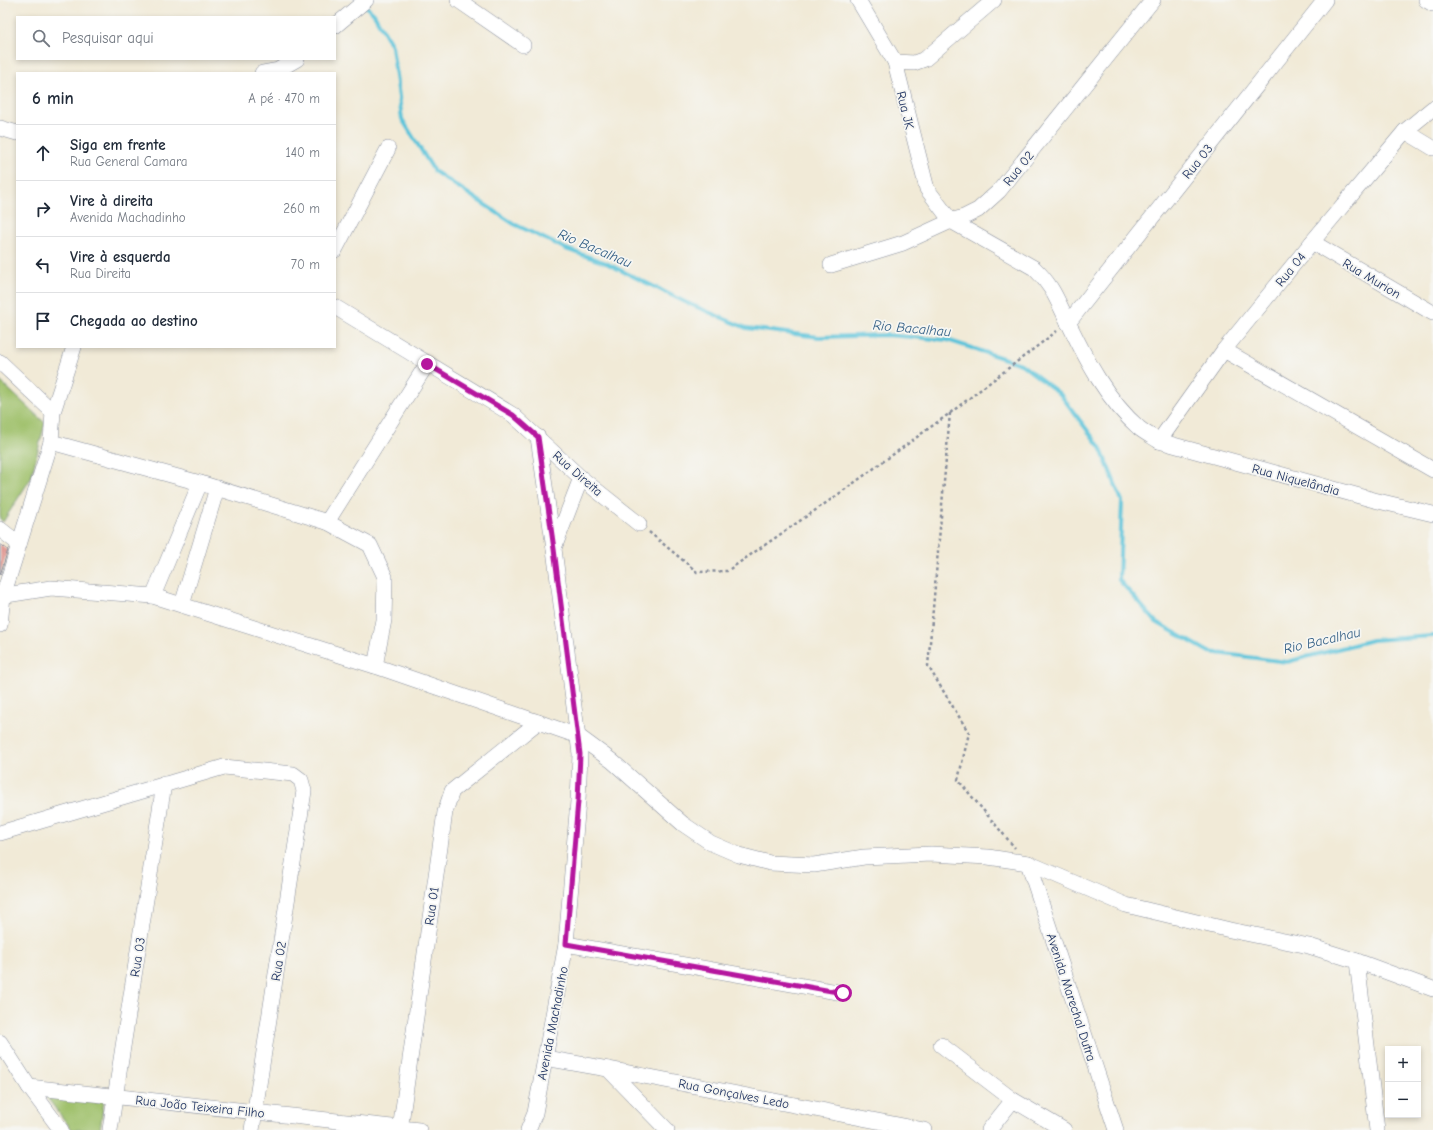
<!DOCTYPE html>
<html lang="pt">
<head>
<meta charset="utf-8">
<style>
  :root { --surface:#fff; --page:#f2f2f3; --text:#1f2937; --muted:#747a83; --line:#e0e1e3 }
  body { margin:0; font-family:"Comic Neue",sans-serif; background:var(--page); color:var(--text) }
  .controls { position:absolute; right:12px; bottom:12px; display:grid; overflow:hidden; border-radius:0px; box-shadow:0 2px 6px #0003 }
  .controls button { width:36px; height:36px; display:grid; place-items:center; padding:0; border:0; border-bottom:1px solid var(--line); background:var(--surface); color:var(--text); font:20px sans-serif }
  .stop { position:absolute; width:12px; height:12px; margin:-9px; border:3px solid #b5179e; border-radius:50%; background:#fff }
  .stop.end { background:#b5179e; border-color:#fff; box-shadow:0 1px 4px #0008 }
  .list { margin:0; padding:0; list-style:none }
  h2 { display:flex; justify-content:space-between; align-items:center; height:52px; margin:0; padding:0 16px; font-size:17px }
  h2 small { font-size:13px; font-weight:400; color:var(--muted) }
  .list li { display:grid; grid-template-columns:26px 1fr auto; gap:12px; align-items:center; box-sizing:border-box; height:56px; padding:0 16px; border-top:1px solid var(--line) }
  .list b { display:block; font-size:15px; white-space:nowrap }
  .list p { margin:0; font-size:13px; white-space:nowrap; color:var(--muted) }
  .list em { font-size:13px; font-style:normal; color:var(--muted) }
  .icon { flex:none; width:22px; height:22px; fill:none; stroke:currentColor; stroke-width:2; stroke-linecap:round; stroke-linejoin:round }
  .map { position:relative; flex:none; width:1433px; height:1130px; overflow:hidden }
  .search { position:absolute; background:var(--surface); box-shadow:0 2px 6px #0003; left:16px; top:16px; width:320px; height:44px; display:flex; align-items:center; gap:10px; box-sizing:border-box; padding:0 14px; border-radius:0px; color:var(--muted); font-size:15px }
  .panel { position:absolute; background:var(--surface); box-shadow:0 2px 6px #0003; left:16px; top:72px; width:320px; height:276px; border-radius:0px }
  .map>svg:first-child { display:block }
  .green { fill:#9ec069; stroke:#5c7864 }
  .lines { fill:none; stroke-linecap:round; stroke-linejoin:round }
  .stream { stroke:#5dc4da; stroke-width:4 }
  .building { fill:#e09993 }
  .minor-casing { stroke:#868c9a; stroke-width:16 }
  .path { stroke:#868c9a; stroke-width:2.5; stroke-dasharray:3 3; stroke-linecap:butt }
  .minor { stroke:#fff; stroke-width:15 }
  .route { stroke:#b5179e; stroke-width:5 }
  .labels { text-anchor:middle; stroke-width:3.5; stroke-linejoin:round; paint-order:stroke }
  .street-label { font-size:13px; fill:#1b2f5e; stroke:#f6f6f2 }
  .water-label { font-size:14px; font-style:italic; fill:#2f5c83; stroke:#f6f6f2 }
</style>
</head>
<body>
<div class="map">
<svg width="1433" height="1130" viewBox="0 0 1433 1130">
  <rect width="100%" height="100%" fill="#f6f6f2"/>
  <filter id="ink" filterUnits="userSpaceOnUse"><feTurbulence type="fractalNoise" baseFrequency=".025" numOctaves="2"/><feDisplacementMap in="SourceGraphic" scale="8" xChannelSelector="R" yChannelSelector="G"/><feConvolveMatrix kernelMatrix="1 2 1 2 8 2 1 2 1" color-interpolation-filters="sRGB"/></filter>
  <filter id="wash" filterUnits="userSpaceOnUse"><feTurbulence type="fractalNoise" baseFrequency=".012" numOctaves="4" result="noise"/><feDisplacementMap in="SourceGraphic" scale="16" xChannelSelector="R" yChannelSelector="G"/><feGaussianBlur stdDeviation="0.9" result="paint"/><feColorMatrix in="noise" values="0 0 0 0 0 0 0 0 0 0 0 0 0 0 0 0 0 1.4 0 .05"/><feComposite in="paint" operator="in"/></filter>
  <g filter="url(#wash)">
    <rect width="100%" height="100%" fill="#f1ead7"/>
    <g class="green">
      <polygon points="0,381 45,423 31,478 3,522 0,519"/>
      <polygon points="45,1095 104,1101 100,1130 72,1130"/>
    </g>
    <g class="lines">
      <polyline class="stream" points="364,5 374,14 392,46 402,119 434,171 514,224 566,249 606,263 685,302 746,328 819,337 887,335 947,340 1021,364 1060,394 1100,447 1122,501 1119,580 1156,622 1209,652 1287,662 1372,640 1433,636"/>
    </g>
    <g id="blocks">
      <polygon class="building" points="0,544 8,550 0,575"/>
    </g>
  </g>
  <g filter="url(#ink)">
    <use href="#blocks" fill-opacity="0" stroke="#868c9a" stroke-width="1"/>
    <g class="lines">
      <defs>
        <g id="minor">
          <polyline points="458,0 523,45"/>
          <path d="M858,0L895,62L927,189L951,221L1034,268C1054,287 1057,301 1069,324C1087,361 1107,400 1139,428C1145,433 1153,437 1159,441L1374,500L1433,514"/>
          <polyline points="1426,0 1433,4"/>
          <polyline points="335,26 366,0"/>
          <polyline points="895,62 914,63 925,59 994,0"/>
          <polyline points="262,73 278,70 297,59"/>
          <polyline points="0,128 17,133"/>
          <polyline points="1405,131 1433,148"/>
          <polyline points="1312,242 1433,313"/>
          <polyline points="335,250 388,149"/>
          <polyline points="831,265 903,243 951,221 964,217 978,210 999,191 1153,0"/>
          <polyline points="335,307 513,415 581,478 639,524"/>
          <polyline points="1068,323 1325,0"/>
          <polyline points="1224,350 1433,470"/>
          <polyline points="0,362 53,412"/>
          <polyline points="1159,441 1224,350 1312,242 1405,131 1433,108"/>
          <polyline points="51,442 200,483 327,522 370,545 385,577 384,620 375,666"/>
          <polyline points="327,522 427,364"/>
          <polyline points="0,529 19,544"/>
          <polyline points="554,548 581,478"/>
          <polyline points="0,596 51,588 153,596 375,666 538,722 578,736 612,761 683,824 711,843 739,855 770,863 814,865 864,857 931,854 988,857 1028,863 1126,905 1230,930 1309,946 1357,961 1433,989"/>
          <polyline points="153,596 200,483"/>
          <polyline points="182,605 217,488"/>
          <polyline points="0,625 3,596 51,442 53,412 74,347"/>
          <polyline points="0,833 224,767 293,774 301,780 304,791 252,1130"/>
          <polyline points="1028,863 1116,1130"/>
          <polyline points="566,944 843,993"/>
          <polyline points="1357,961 1377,1130"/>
          <polyline points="0,1042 29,1087 61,1130"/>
          <polyline points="941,1045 1013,1100 1064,1130"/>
          <polyline points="545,1058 608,1069 924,1130"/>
          <polyline points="608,1069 667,1130"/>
          <polyline points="29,1087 419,1130"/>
          <polyline points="110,1130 164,784"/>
          <polyline points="400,1130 445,812 452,791 538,722"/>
          <polyline points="528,1130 535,1113 566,944 578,801 580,754 554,549 538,437"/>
          <polyline points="989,1130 1013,1100"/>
        </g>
      </defs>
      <use href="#minor" class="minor-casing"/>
      <g class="path">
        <polyline points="950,413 928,666 969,733 958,780 1015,848"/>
        <polyline points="649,532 697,572 727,571 836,496 950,413 1057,331"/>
      </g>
      <use href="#minor" class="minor"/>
    </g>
  </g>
  <g class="lines" filter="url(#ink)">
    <polyline class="route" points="427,364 513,415 538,437 554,549 580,754 578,801 566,944 843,993"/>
  </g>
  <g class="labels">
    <g class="street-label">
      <text transform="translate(906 110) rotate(76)" y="5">Rua JK</text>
      <text transform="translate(1197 161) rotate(-51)" y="5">Rua 03</text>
      <text transform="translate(1018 168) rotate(-51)" y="5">Rua 02</text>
      <text transform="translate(1290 269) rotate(-51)" y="5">Rua 04</text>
      <text transform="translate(1372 278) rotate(31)" y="5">Rua Murion</text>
      <text transform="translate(578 473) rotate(41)" y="5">Rua Direita</text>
      <text transform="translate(1296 479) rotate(15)" y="5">Rua Niquelândia</text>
      <text transform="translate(431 906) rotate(-82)" y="5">Rua 01</text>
      <text transform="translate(137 957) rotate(-81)" y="5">Rua 03</text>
      <text transform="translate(278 961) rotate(-81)" y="5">Rua 02</text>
      <text transform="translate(1072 997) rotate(72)" y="5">Avenida Marechal Dutra</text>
      <text transform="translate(552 1023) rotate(-79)" y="5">Avenida Machadinho</text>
      <text transform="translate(734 1093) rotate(11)" y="5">Rua Gonçalves Ledo</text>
      <text transform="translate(200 1106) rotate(6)" y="5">Rua João Teixeira Filho</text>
    </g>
    <g class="water-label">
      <text transform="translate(595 248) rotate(23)" y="5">Rio Bacalhau</text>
      <text transform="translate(912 328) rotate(5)" y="5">Rio Bacalhau</text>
      <text transform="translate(1322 640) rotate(-13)" y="5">Rio Bacalhau</text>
    </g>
  </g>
</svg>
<div class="controls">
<button>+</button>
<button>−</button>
</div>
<div class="stop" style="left:843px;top:993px"></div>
<div class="stop end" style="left:427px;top:364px"></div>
<div class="search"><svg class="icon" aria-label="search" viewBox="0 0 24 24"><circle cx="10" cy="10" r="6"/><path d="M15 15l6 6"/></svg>Pesquisar aqui</div>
<section class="panel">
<h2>6 min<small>A pé · 470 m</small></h2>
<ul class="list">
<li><svg class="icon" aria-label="ahead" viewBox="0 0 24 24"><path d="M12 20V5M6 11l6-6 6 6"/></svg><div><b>Siga em frente</b><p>Rua General Camara</p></div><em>140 m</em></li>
<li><svg class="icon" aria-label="right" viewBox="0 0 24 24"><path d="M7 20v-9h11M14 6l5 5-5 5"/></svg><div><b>Vire à direita</b><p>Avenida Machadinho</p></div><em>260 m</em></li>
<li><svg class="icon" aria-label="left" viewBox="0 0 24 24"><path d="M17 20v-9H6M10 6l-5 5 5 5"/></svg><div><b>Vire à esquerda</b><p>Rua Direita</p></div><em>70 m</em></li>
<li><svg class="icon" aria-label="arrive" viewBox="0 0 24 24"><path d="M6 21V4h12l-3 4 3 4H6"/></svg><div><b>Chegada ao destino</b></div></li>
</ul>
</section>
</div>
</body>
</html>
